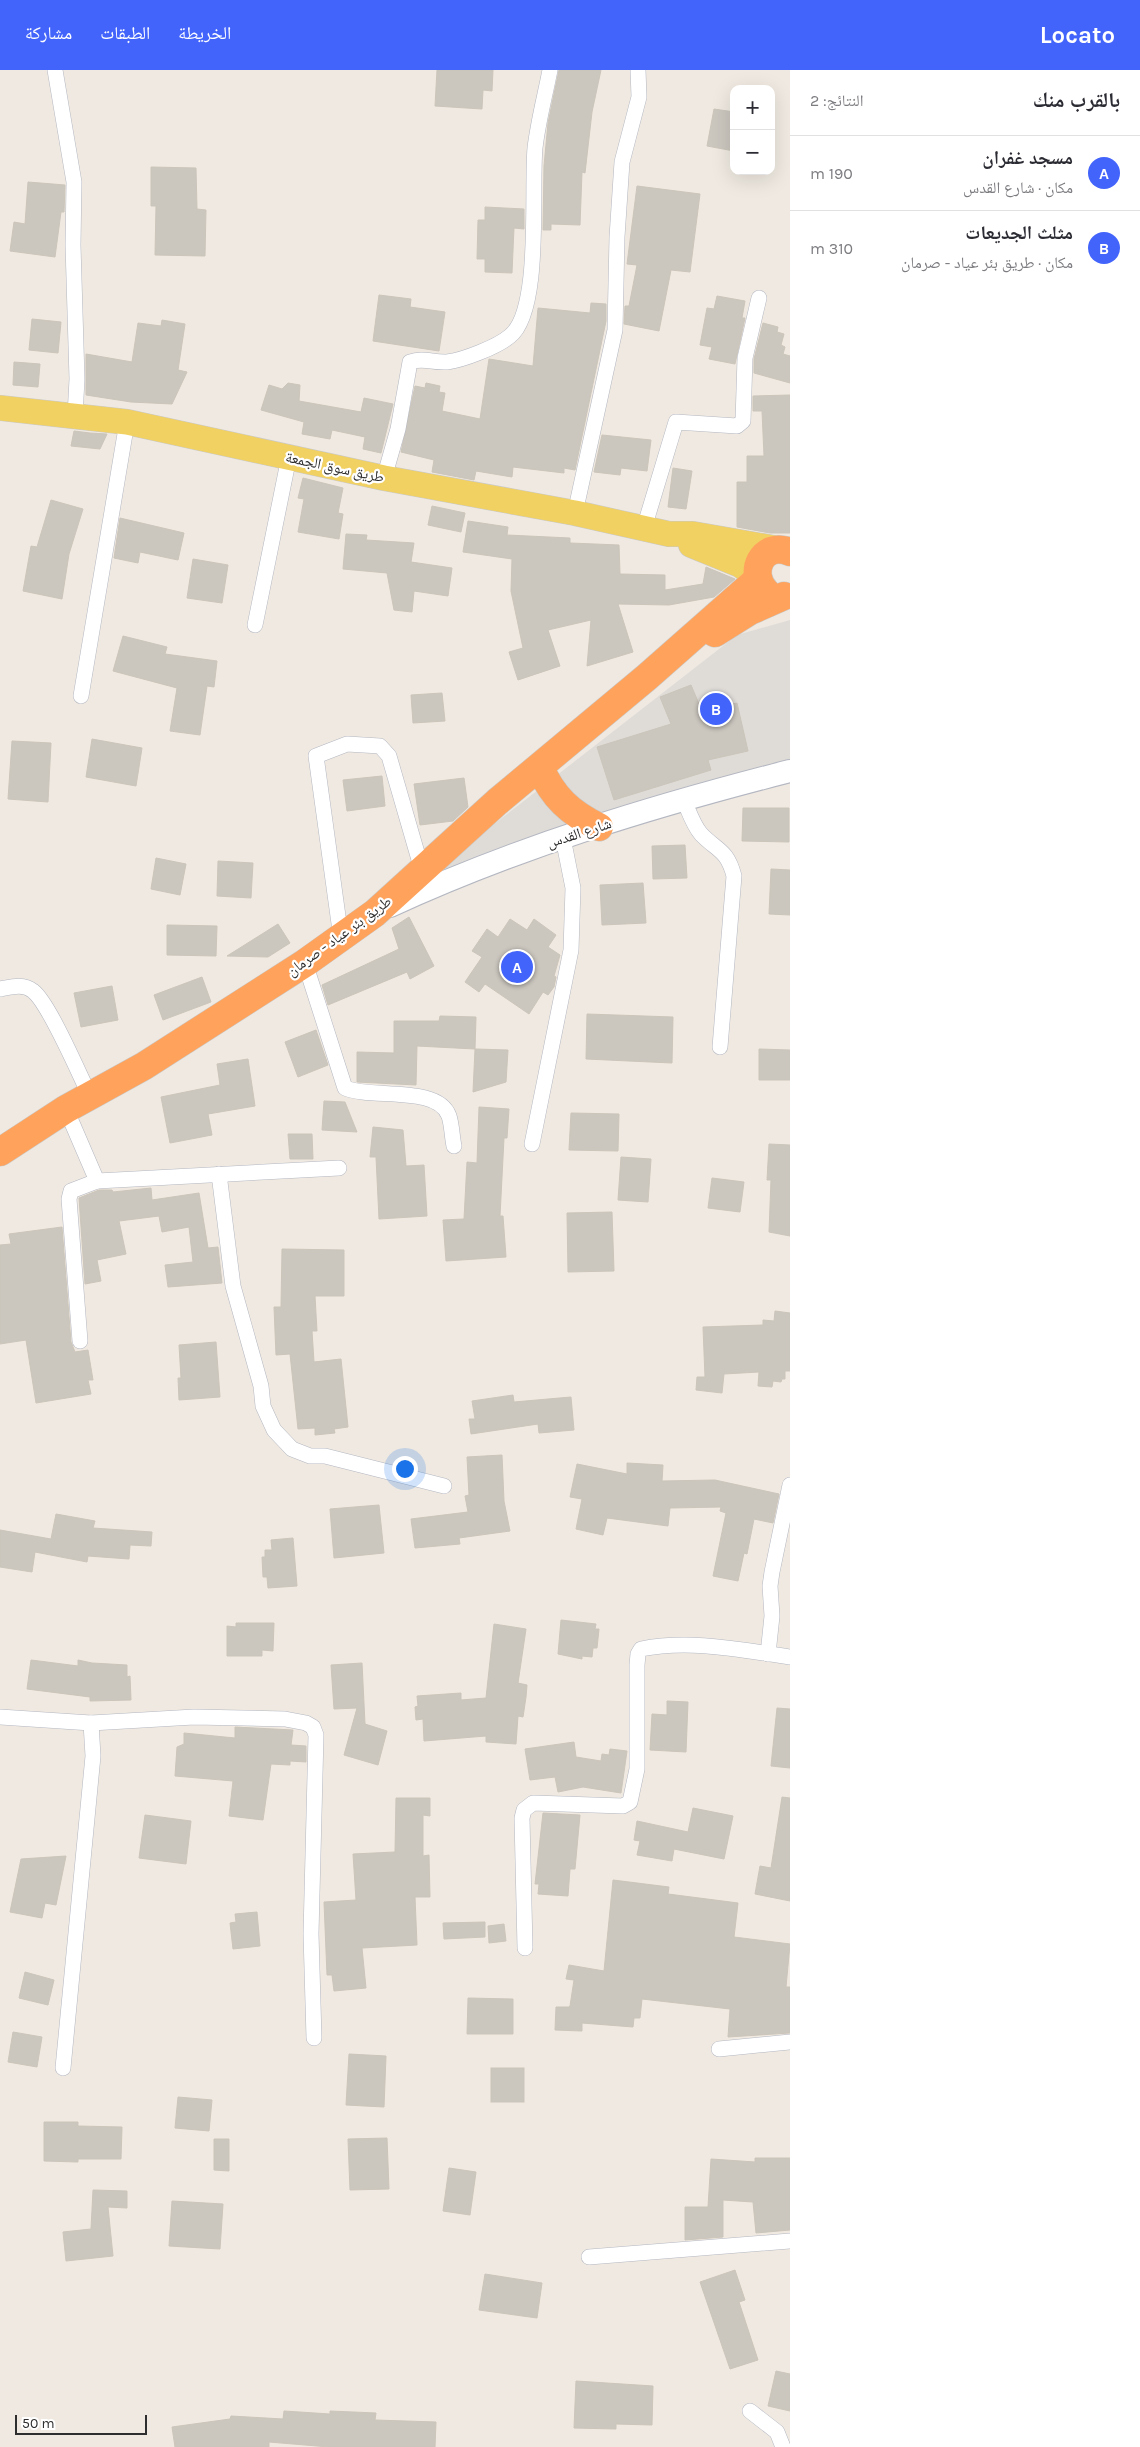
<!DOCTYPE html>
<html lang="ar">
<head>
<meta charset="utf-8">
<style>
  :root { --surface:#fff; --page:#f2f2f3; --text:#2b2b33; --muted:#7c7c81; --line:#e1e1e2; --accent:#4264fb }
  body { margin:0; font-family:Karla,"Noto Naskh Arabic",sans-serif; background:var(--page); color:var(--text); direction:rtl }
  .controls { position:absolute; right:15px; top:15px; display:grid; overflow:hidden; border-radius:10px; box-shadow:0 5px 20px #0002 }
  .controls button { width:45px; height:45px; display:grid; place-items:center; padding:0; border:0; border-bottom:1px solid var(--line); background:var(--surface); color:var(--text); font:25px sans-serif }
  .scale { position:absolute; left:15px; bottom:12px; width:132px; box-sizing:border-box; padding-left:5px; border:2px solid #2e2e2e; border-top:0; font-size:14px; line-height:18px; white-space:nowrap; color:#2e2e2e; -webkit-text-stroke:4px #fff; paint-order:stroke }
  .you { position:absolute; left:404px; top:1398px; width:18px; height:18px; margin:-12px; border:4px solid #fff; border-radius:50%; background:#1a73e8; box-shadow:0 0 0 8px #1a73e833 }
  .badge { display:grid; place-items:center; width:32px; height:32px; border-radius:50%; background:var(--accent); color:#fff; font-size:16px; font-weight:700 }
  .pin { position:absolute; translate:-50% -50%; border:2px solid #fff; box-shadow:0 1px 5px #0006 }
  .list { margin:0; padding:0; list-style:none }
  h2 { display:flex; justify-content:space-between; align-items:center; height:65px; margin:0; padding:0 20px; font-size:21px }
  h2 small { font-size:16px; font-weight:400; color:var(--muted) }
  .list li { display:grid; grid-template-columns:32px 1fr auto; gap:15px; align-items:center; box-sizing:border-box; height:75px; padding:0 20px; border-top:1px solid var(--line) }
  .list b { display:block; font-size:19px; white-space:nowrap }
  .list p { margin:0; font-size:16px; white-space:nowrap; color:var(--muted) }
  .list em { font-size:16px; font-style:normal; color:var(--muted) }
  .map { position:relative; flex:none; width:790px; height:2377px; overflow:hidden; direction:ltr }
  header { display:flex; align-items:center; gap:30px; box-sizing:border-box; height:70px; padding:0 25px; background:var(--accent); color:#fff }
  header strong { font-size:24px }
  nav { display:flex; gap:28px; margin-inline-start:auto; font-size:18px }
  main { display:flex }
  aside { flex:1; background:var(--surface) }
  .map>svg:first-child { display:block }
  .plaza { fill:#dfdcd8 }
  .building { fill:#cbc7bf; stroke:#cbc5ba }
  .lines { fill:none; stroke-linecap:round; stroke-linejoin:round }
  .street-casing { stroke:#b4b7c1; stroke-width:16 }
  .secondary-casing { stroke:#b4b7c1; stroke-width:24 }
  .primary-casing { stroke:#c9c9c9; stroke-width:26 }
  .highway-casing { stroke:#c9c9c9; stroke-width:29 }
  .street { stroke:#fff; stroke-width:15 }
  .secondary { stroke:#fff; stroke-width:22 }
  .primary { stroke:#f2d163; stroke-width:25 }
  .highway { stroke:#ffa35c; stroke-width:28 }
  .labels { text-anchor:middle; stroke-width:4.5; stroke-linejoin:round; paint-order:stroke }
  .street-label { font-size:15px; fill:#2e2e2e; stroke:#fff }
</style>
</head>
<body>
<header>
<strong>Locato</strong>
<nav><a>الخريطة</a><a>الطبقات</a><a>مشاركة</a></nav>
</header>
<main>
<aside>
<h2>بالقرب منك<small>النتائج: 2</small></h2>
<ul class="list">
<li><span class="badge">A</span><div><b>مسجد غفران</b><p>مكان · شارع القدس</p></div><em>190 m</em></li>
<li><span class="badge">B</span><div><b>مثلث الجديعات</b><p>مكان · طريق بئر عياد - صرمان</p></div><em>310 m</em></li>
</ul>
</aside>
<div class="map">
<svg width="790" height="2377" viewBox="0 0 790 2377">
  <rect width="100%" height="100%" fill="#efe9e1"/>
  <polygon class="plaza" points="790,550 790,712 412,818 737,565"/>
  <g class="building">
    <polygon points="437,0 493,0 492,21 483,20 482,39 435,36"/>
    <polygon points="559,0 601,0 592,42 585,103 582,102 580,155 551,154 551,160 543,160 544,96 548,53"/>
    <polygon points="714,39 734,42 734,81 707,76"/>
    <polygon points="151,97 196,98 197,139 206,140 205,186 155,185 156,136 151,136"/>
    <polygon points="28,112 65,115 64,142 61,142 55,187 10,181 14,152 25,154"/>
    <polygon points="637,116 700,124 690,202 671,200 659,261 624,254 625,236 629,236 637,195 627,194"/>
    <polygon points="485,137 524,139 524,159 514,158 512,203 485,202 485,189 477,189 478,150 485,150"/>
    <polygon points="379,225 411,229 410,237 445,242 439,281 373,271"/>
    <polygon points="717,226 745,231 742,248 745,248 735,294 709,289 712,277 700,275 707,238 714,239"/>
    <polygon points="591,233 606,234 606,251 575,400 564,398 564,403 513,397 512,407 476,401 474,410 432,402 434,390 401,382 415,316 425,318 426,313 440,316 439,322 445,323 442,341 480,349 489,289 533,296 538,238 590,243"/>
    <polygon points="32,249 61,252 58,283 29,280"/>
    <polygon points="162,250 185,254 178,300 187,302 172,334 131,332 86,325 86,284 132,292 138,253 161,256"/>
    <polygon points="763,253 778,257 777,262 784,264 781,275 785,277 783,284 790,286 790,313 754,303 754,289"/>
    <polygon points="14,292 40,294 38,317 13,315"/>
    <polygon points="288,313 300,315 299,331 361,342 364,328 393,334 381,383 363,379 365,367 332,360 330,369 302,364 304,352 261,340 269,315 282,319"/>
    <polygon points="790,325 790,463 770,463 737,457 737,412 747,412 747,386 764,386 762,341 753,341 753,326"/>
    <polygon points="74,361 90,363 107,364 100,379 71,376"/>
    <polygon points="602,365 651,370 647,401 621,398 620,405 594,402"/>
    <polygon points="673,398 692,401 686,439 668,437"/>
    <polygon points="303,408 343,418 338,443 343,444 339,469 298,462 304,429 298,428"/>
    <polygon points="51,430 83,439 69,484 62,529 23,521 31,476 37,477"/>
    <polygon points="432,436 465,443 461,462 428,455"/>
    <polygon points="120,448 184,463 178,490 140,482 138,493 114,488"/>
    <polygon points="468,451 508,457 507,465 570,468 570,473 619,475 620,504 665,505 665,520 703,514 706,497 735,509 714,527 669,535 618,534 633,582 587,596 591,550 548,560 560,596 518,610 509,582 523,578 511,521 512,489 463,482"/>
    <polygon points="346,464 367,465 366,470 414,473 411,492 452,498 448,526 414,521 412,542 394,540 387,503 343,499"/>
    <polygon points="193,489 228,495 222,533 187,528"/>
    <polygon points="123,566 167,577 165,584 217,591 214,617 207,616 200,665 170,661 177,618 113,601"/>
    <polygon points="691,615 702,641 737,633 748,681 708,690 711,700 614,730 597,677 671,654 660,627"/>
    <polygon points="442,623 445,651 413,653 411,625"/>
    <polygon points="92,669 142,678 136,716 86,707"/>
    <polygon points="12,671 51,673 48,732 8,729"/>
    <polygon points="382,706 385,736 347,741 343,710"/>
    <polygon points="464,708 468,737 453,751 420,755 414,714"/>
    <polygon points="743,738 789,738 789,772 742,771"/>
    <polygon points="685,775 687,808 653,809 652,776"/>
    <polygon points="156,788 186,794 180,825 151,819"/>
    <polygon points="218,791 253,793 251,828 217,826"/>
    <polygon points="771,799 790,800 790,845 769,844"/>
    <polygon points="643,813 646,853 602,855 600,815"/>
    <polygon points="409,847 434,896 410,909 407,902 328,935 322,915 399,879 392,858"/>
    <polygon points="510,849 527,860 534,849 556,865 548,877 560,885 554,906 556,907 554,917 548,925 543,922 529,944 485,914 479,922 465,912 482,887 472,881 487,859 498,867"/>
    <polygon points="278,854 290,873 268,887 227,886"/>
    <polygon points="167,855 217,856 216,886 167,885"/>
    <polygon points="202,907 211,932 163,950 154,925"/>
    <polygon points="112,916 118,950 81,957 74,923"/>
    <polygon points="587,944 673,947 672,993 586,989"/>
    <polygon points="440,946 476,947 475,979 417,976 416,1015 357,1012 357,982 394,983 394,951 439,951"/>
    <polygon points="316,960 328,995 298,1007 285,972"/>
    <polygon points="475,979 508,980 506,1012 473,1022"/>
    <polygon points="759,979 790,980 790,1010 759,1010"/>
    <polygon points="248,989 255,1036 208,1044 212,1065 170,1073 161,1027 220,1015 217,994"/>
    <polygon points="324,1031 345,1032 357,1062 322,1060"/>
    <polygon points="479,1037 509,1039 507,1068 504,1068 500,1146 503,1146 506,1187 446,1191 443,1150 464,1149 467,1092 477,1093"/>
    <polygon points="571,1043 619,1044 618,1081 569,1080"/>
    <polygon points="373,1057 403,1060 406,1096 424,1095 427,1146 379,1149 376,1087 370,1087"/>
    <polygon points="288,1064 312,1064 313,1089 290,1089"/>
    <polygon points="769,1074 790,1075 790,1166 769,1162 771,1110 767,1110"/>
    <polygon points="621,1087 651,1089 648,1132 618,1130"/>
    <polygon points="712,1108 744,1112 740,1142 708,1138"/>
    <polygon points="151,1118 152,1130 199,1123 208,1178 218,1177 222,1213 168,1217 165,1195 193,1192 189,1157 162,1162 159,1146 119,1151 126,1184 97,1190 101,1211 85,1214 79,1128 99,1120 112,1120 113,1122"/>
    <polygon points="612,1142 614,1201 568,1202 567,1143"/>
    <polygon points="62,1157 71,1272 75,1282 88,1280 93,1310 88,1310 91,1324 36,1333 26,1270 0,1274 0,1175 11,1174 9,1164"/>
    <polygon points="282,1179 344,1180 344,1226 315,1226 317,1261 312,1261 314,1292 341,1289 348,1357 334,1359 335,1363 315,1365 315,1358 298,1359 290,1284 276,1285 274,1237 281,1237"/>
    <polygon points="775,1241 790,1243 790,1301 785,1301 785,1309 782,1309 781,1312 773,1311 772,1317 758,1316 759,1302 724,1304 722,1323 696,1320 697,1307 705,1307 703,1257 763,1255 763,1250 774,1251"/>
    <polygon points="216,1272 220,1327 179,1330 178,1308 181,1308 179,1275"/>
    <polygon points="513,1325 514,1332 571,1327 574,1360 539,1363 538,1354 471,1364 469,1349 475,1349 472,1331"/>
    <polygon points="502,1385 504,1431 510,1461 459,1468 460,1474 415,1478 411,1449 468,1442 465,1426 469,1425 467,1387"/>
    <polygon points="627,1393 663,1395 662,1411 715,1410 779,1424 773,1453 754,1449 747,1484 744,1483 738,1511 713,1506 726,1443 720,1441 721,1437 670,1438 668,1456 607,1448 603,1465 576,1459 582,1429 570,1427 577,1394 627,1404"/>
    <polygon points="379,1435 384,1483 334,1488 330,1439"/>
    <polygon points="56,1444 95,1451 93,1458 152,1462 151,1476 130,1475 129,1489 88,1486 87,1492 35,1482 32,1502 0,1497 0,1460 51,1469"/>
    <polygon points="293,1468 297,1516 268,1518 267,1507 263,1507 262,1487 265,1487 265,1480 272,1480 271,1470"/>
    <polygon points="561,1550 596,1554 595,1559 599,1559 597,1578 593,1578 592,1587 582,1586 582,1589 558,1584"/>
    <polygon points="236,1553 274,1553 273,1581 262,1580 262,1586 227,1586 227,1556 236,1557"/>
    <polygon points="494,1554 526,1559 518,1613 527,1615 526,1627 523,1647 518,1646 516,1674 486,1672 486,1666 424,1671 423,1649 416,1650 415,1637 418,1636 417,1626 461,1623 461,1630 486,1628"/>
    <polygon points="31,1590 78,1596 78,1590 92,1593 127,1595 127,1607 130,1606 131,1630 90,1631 90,1627 27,1619"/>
    <polygon points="362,1593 365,1654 387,1661 378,1695 344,1685 357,1638 334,1639 331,1595"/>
    <polygon points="667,1631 688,1632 686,1682 650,1680 652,1644 667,1645"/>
    <polygon points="777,1638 790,1639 790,1698 771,1696"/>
    <polygon points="235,1657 293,1660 291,1675 306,1676 306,1692 290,1691 290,1695 271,1694 263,1750 229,1746 233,1711 175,1706 177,1677 184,1674 184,1663 235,1668"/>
    <polygon points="574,1672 576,1687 601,1691 602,1684 609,1685 610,1679 627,1681 621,1723 583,1717 558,1722 555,1707 530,1710 525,1679"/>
    <polygon points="782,1727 790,1728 790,1831 755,1824 760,1796 771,1798"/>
    <polygon points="396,1728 430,1728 430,1746 423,1745 423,1786 429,1785 430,1827 415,1827 417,1875 362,1878 366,1918 334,1921 332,1905 327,1905 324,1832 356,1830 353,1784 395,1782"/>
    <polygon points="693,1738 733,1746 724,1789 674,1779 672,1791 637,1785 640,1771 634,1770 637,1751 688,1762"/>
    <polygon points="543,1743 580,1745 575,1799 570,1799 568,1826 538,1824 539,1814 535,1814"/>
    <polygon points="145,1745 191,1751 186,1794 139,1788"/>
    <polygon points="66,1786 56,1835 45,1833 42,1848 10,1842 21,1789"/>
    <polygon points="613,1810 669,1817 668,1824 738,1833 734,1867 790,1874 786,1917 790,1917 790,1963 728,1967 730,1939 642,1929 640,1948 634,1948 633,1957 582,1953 582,1961 555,1960 556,1937 569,1937 570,1936 574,1910 566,1909 569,1895 604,1901"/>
    <polygon points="257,1842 260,1876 233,1879 230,1853 236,1852 235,1844"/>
    <polygon points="485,1852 485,1867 444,1869 443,1853"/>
    <polygon points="504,1854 506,1871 489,1873 488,1856"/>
    <polygon points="25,1902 54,1910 48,1935 19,1928"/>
    <polygon points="468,1928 513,1929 513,1964 467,1964"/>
    <polygon points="13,1962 42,1967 37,1997 8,1992"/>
    <polygon points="349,1984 386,1986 384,2037 346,2035"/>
    <rect x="491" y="1998" width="33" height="34"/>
    <polygon points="178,2027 212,2030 209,2061 175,2058"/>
    <polygon points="44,2052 78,2052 78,2056 122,2057 121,2089 78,2089 78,2092 44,2091"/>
    <polygon points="387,2068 389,2119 350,2120 348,2069"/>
    <polygon points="214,2069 229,2069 229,2101 214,2100"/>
    <polygon points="755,2088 790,2088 790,2160 756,2163 753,2132 723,2130 723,2167 685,2170 685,2137 708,2137 711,2089 755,2092"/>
    <polygon points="449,2098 476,2102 470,2145 443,2141"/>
    <polygon points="93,2120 127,2121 127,2138 108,2137 113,2186 66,2191 63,2162 91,2159"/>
    <polygon points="172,2131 223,2134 220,2179 169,2176"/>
    <polygon points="735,2200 745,2230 739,2232 758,2290 730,2299 700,2212"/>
    <polygon points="485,2204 542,2213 537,2248 479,2240"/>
    <polygon points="776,2301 790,2304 790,2341 768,2336"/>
    <polygon points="576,2311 653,2316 652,2355 616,2354 616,2359 574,2358"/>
    <polygon points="284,2341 330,2344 330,2341 376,2343 375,2350 436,2352 435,2377 329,2377 269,2372 269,2377 175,2377 172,2357 230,2349 231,2346 283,2349"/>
  </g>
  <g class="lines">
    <defs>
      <g id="street">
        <polyline points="55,0 74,112 73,175 77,309 75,346"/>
        <path d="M384,408L398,359L410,292C423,287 433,293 447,292C463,290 497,277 510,266C542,241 531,119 535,78C538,52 545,26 550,0"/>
        <polyline points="575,443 615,260 617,167 622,92 639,27 638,0"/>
        <polyline points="644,458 676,352 737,356 743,351 745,288 759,228"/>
        <polyline points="255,555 289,387"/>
        <polyline points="81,626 127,352"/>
        <path d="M683,728C688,739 693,755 701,764C717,781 727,779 734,806L720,977"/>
        <polyline points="341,868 316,686 347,674 380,676 389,686 422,800"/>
        <path d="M305,893L345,1018C371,1029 438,1015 449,1046C452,1055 452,1067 454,1076"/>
        <path d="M0,919C11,917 23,913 33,921C49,933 79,1004 90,1026"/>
        <polyline points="66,1039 97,1111"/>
        <polyline points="532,1074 571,880 573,818 563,768"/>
        <polyline points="219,1104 233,1216 261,1316 263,1336 274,1360 292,1379 310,1386 325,1386 444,1416"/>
        <polyline points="80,1271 69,1129 71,1121 97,1111 339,1098"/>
        <polyline points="768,1584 772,1546 770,1516 772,1502 790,1415"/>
        <polyline points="0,1647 91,1653 194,1647 285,1649 306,1653 313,1657 316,1665 311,1864 314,1968"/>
        <path d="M525,1878L522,1748L524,1740L533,1733L623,1736L630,1732L637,1699V1595L638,1584L641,1579C690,1569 741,1580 790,1587"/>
        <polyline points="719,1979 790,1972"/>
        <polyline points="63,1998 93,1686 91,1653"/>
        <polyline points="589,2187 790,2171"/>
        <polyline points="750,2341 777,2362 783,2377"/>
      </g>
      <path id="secondary" d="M390,836C518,777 653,736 790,701"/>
      <g id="primary">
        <polyline points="0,338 127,352 384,408 575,443 669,464 693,464 779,479"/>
        <polyline points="691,475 740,495 757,507"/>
      </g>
      <g id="highway">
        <path d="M767,523C746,503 763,470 790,482"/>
        <polyline points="715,563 750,541 784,526"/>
        <path d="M540,698C553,727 570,743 599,757"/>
        <polyline points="0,1082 66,1039 144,996 305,893 375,843 497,732 647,607 757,510"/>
      </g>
    </defs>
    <use href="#street" class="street-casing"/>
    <use href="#secondary" class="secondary-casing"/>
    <use href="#primary" class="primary-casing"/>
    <use href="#highway" class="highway-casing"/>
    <use href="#street" class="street"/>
    <use href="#secondary" class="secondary"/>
    <use href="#primary" class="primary"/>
    <use href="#highway" class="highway"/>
  </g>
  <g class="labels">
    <g class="street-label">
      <text transform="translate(335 397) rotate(12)" y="5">طريق سوق الجمعة</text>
      <text transform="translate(579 763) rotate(-18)" y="5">شارع القدس</text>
      <text transform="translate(339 866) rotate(-36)" y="5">طريق بئر عياد - صرمان</text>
    </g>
  </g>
</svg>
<div class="controls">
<button>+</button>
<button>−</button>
</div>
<div class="scale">50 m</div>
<div class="you"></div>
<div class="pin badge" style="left:517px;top:897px">A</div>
<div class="pin badge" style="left:716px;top:639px">B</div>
</div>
</main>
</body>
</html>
